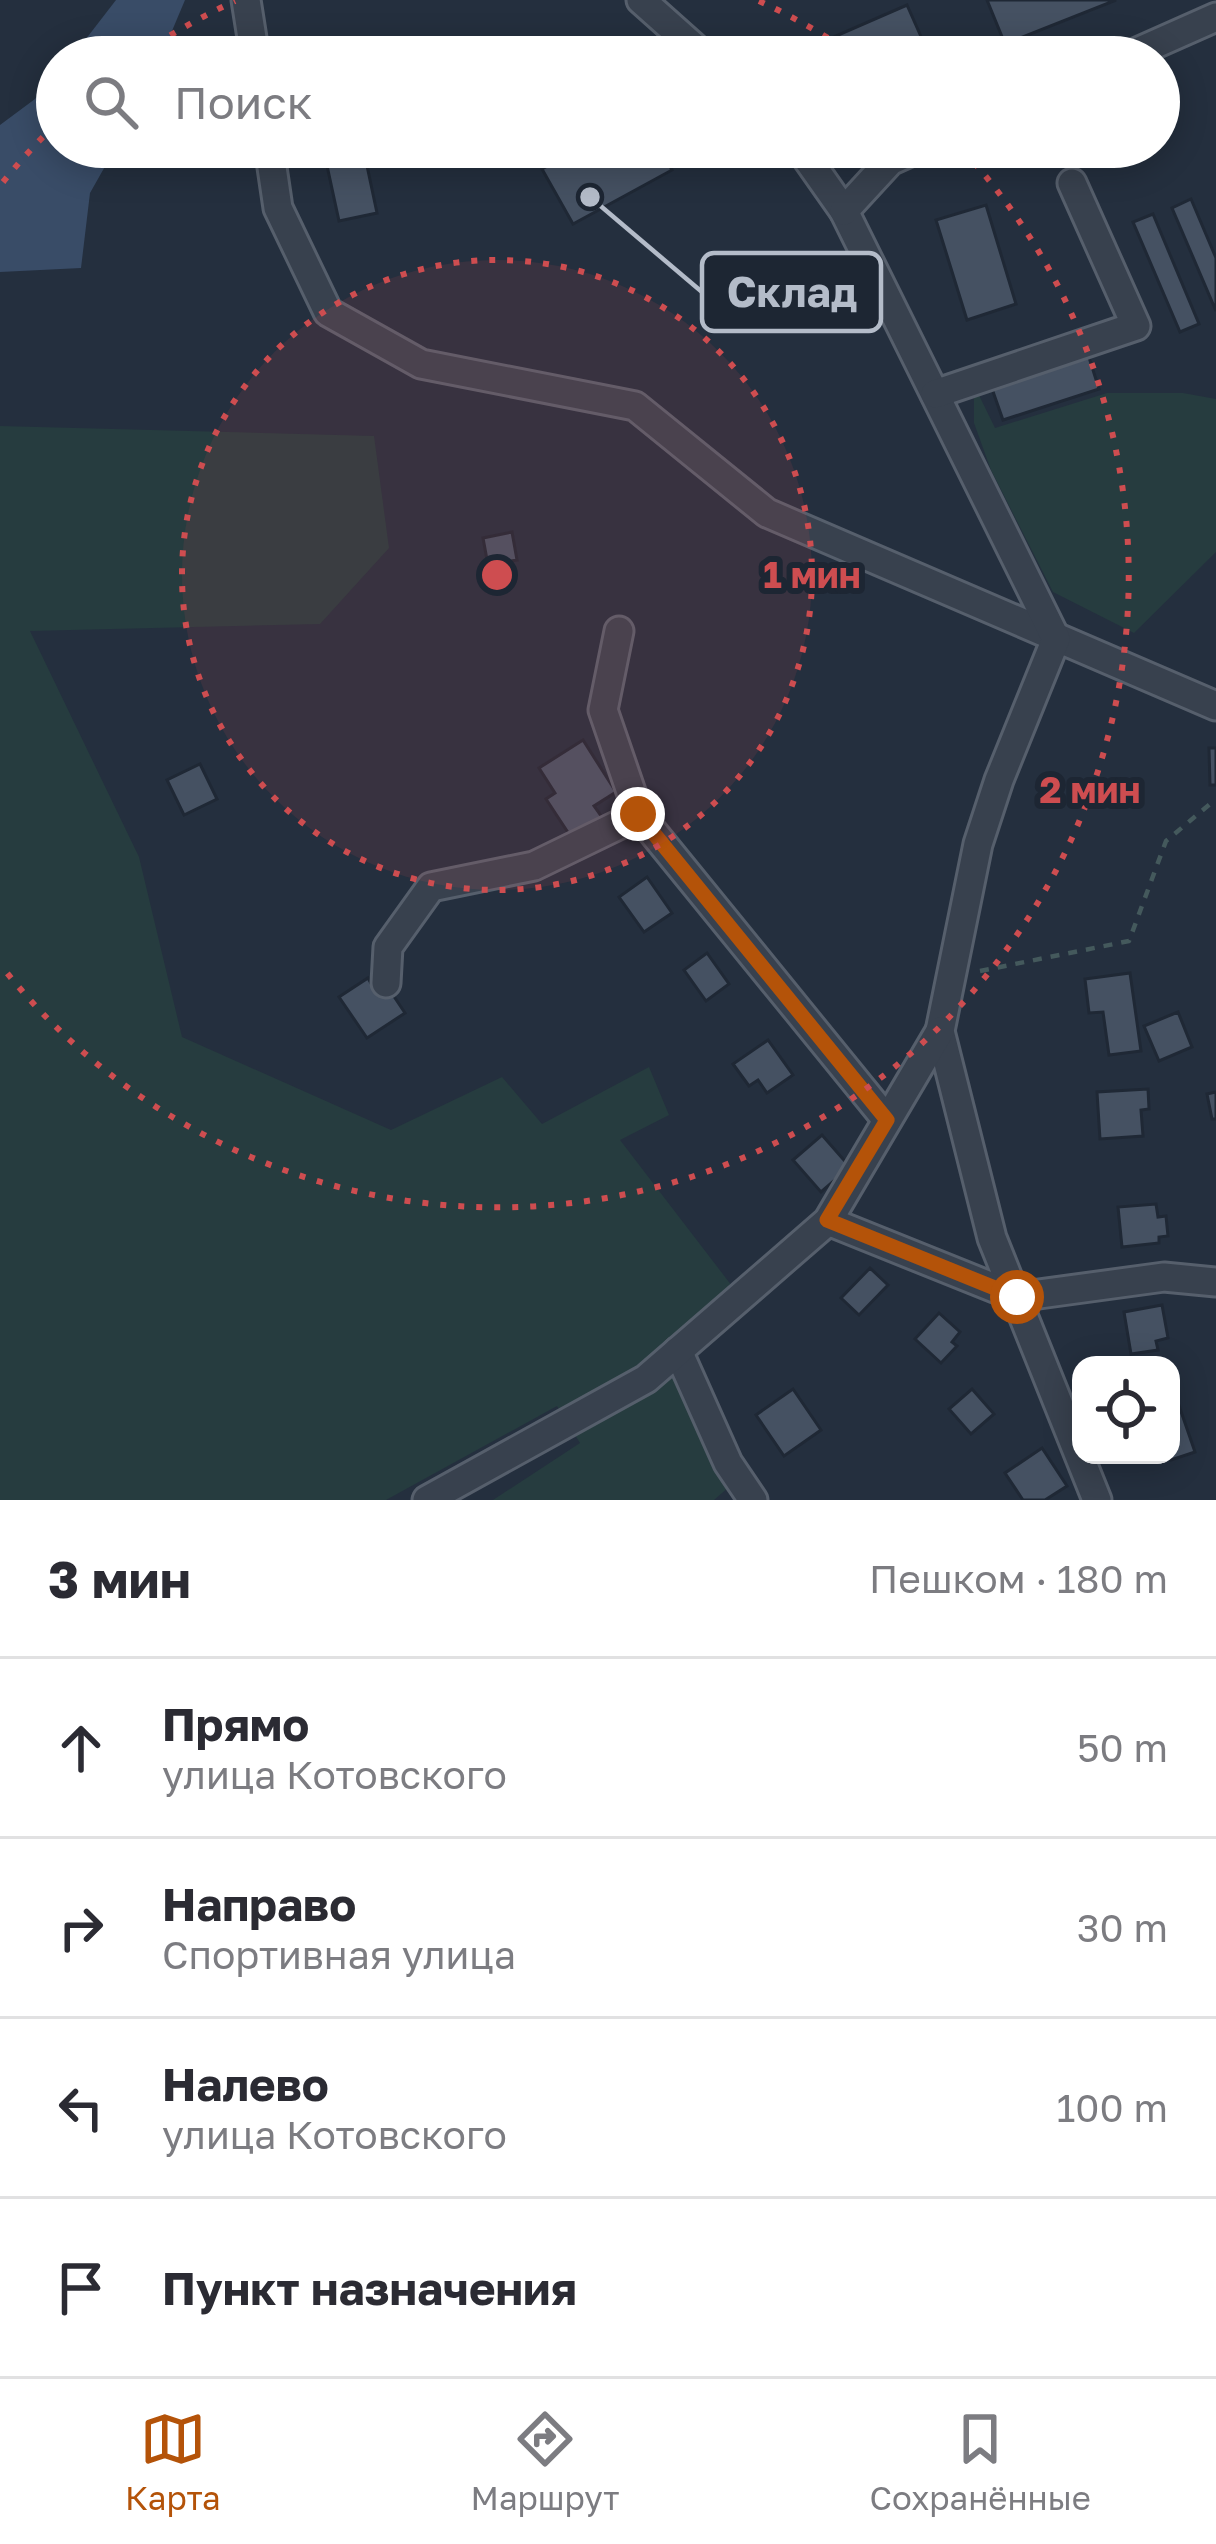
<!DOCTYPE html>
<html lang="ru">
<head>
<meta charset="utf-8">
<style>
  :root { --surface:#fff; --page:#f2f2f3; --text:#2b2b33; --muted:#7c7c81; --line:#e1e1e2; --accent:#b45309 }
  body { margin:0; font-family:"Golos Text",sans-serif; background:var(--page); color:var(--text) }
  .controls { position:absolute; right:36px; bottom:36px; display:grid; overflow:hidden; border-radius:24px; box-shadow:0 6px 30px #0003 }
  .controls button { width:108px; height:108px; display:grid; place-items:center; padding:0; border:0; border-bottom:3px solid var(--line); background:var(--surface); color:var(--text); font:60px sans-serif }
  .stop { position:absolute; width:36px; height:36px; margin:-27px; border:9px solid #b45309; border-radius:50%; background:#fff }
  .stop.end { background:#b45309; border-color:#fff; box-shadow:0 3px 12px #0008 }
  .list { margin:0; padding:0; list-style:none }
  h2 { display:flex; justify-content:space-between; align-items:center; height:156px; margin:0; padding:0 48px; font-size:51px }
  h2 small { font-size:39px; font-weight:400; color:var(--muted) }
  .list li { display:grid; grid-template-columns:78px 1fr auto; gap:36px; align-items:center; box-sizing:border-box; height:180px; padding:0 48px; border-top:3px solid var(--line) }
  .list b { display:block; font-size:45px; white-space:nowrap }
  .list p { margin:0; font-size:39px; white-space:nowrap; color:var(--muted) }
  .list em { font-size:39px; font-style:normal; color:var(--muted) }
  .icon { flex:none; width:66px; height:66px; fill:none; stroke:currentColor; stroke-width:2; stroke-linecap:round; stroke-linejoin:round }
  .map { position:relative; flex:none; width:1216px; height:1500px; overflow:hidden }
  .search { position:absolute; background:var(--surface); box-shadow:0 6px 30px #0003; left:36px; right:36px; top:36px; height:132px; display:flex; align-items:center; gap:30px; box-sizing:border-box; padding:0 42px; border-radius:66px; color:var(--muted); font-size:45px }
  .sheet { height:876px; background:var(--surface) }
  nav { display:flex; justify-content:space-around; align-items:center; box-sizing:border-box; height:168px; border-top:3px solid var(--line); background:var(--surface); font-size:33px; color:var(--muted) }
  nav a { display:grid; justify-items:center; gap:6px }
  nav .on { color:var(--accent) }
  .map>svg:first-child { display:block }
  .green { fill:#263c3f }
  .water { fill:#394c67 }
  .building { fill:#455162; stroke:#1f2835; stroke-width:3 }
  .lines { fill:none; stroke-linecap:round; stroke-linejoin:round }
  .minor-casing { stroke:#565f6c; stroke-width:33 }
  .path { stroke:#44595c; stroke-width:4.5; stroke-dasharray:9 9; stroke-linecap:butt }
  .minor { stroke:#38414e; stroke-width:27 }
  .route { stroke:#b45309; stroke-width:15 }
  .ring { fill:none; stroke:#ce4d50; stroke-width:6; stroke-dasharray:6 12 }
  .centre { fill:#ce4d50; stroke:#1d2633; stroke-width:6 }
  .ring-label { font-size:36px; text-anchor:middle; font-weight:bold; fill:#ce4d50; stroke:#1d2633; stroke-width:12; stroke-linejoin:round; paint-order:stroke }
  .leader { fill:none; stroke:#b4bcc9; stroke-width:4.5 }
  .callout-dot { fill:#b4bcc9; stroke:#1d2633; stroke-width:4.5 }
  .callout { fill:#1d2633; stroke:#b4bcc9; stroke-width:4.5 }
  .callout-label { font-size:42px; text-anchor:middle; font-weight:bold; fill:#b4bcc9 }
</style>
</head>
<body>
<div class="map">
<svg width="1216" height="1500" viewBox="0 0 1216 1500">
  <rect width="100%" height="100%" fill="#242f3e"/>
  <g class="green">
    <polygon points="974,385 995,428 1107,393 1183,393 1216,399 1216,552 1134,633 1053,592 991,470 974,423"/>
    <polygon points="0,426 374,436 389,548 320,624 30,631 139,857 182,1037 391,1130 502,1077 542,1124 649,1067 669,1115 620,1140 732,1286 666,1355 730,1486 714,1500 493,1500 580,1443 557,1406 386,1500 0,1500"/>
  </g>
  <g class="water">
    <polygon points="116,0 185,0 161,57 72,57"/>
    <polygon points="57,69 57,147 116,147 90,193 81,268 0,272 0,125 35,99"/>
  </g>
  <g class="building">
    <polygon points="987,0 1116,0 1005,44"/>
    <polygon points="907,5 930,57 828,57 822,42"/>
    <polygon points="342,45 344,57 304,57 303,54"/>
    <polygon points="323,147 363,147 377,213 339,221"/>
    <polygon points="582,147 660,147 672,170 573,224 542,169"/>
    <polygon points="1191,199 1216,258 1216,311 1172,208"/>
    <polygon points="986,205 1016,304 967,320 936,220"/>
    <polygon points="1153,214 1199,324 1180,332 1133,222"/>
    <polygon points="1087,351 1099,389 1003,420 990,383"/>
    <polygon points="512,532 517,560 488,565 483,538"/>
    <polygon points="583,740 616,792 594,806 602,817 571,837 546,799 555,793 539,768"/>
    <polygon points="1209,748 1216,748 1216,785 1210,785"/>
    <polygon points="200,764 217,799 184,815 167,780"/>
    <polygon points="647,877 672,913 644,932 619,897"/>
    <polygon points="707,953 729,984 706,1001 684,970"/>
    <polygon points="1130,973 1141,1051 1109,1055 1103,1012 1089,1013 1085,979"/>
    <polygon points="368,978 373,987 383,980 405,1013 367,1038 339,997"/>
    <polygon points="1178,1012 1192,1047 1159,1061 1144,1026"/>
    <polygon points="768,1040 793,1075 767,1093 758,1080 749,1086 733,1064"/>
    <polygon points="1148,1089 1149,1109 1141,1110 1143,1136 1100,1139 1097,1092"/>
    <polygon points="1216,1092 1216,1119 1212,1119 1207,1094"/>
    <polygon points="822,1135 850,1167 821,1192 793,1160"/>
    <polygon points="1156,1204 1158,1217 1166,1216 1168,1236 1159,1237 1159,1243 1122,1247 1118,1207"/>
    <polygon points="870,1268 888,1285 859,1315 841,1298"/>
    <polygon points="1162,1305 1168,1338 1156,1341 1158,1350 1131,1354 1124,1312"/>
    <polygon points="939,1313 960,1332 952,1342 957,1346 941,1363 915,1339"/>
    <polygon points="793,1389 821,1430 784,1456 756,1415"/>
    <polygon points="972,1389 994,1414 971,1434 949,1409"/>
    <polygon points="1175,1394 1195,1452 1171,1460 1171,1395"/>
    <polygon points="1042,1448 1067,1486 1045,1500 1023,1500 1005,1473"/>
  </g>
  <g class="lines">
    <defs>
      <g id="minor">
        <polyline points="246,0 255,57"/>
        <polyline points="641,0 705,57"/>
        <polyline points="1126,57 1216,17"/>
        <polyline points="269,147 278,208 328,312 421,364 635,406 767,513 1216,706"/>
        <polyline points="799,147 844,211 1056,639 999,780 978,844 940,1031 992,1238 1097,1500"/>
        <polyline points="844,211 890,161 921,147"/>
        <polyline points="935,394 1136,326 1072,183"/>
        <polyline points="639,815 887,1120"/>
        <polyline points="386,983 388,947 431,887 534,866 639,815 603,710 619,631"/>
        <polyline points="828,1221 1017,1297 1164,1277 1216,1282"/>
        <polyline points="678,1351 728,1463 753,1500"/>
        <polyline points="427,1500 646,1379 828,1221 940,1031"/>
      </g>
    </defs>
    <use href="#minor" class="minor-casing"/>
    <polyline class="path" points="980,971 1129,941 1166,841 1216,799"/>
    <use href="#minor" class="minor"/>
  </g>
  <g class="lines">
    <polyline class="route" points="638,814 887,1120 827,1220 1017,1297"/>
  </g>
  <circle cx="497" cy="575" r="315" fill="#ce4d50" fill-opacity=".12"/>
  <g class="ring">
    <circle cx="497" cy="575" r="315"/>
    <path d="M3 182A631 631 0 0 1 55 125M140 55A631 631 0 0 1 235 1M759 1A631 631 0 0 1 854 55M962 149A631 631 0 1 1 3 968"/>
  </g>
  <circle cx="497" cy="575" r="18" class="centre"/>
  <g class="ring-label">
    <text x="812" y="588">1 мин</text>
    <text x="1090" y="803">2 мин</text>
  </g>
  <path class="leader" d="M590 197L702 292"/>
  <circle class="callout-dot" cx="590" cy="197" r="12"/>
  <rect class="callout" x="702" y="253" width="179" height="78" rx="12"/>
  <g class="callout-label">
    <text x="792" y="307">Склад</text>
  </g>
</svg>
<div class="controls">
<button><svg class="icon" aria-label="locate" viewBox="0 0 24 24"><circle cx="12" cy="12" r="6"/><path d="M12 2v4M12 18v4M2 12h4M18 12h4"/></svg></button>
</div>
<div class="stop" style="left:1017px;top:1297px"></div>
<div class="stop end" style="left:638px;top:814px"></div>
<div class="search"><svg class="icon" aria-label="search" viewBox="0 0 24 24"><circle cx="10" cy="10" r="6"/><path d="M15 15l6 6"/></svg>Поиск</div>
</div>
<section class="sheet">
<h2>3 мин<small>Пешком · 180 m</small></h2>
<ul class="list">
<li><svg class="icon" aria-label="ahead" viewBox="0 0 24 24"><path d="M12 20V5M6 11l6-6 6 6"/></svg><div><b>Прямо</b><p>улица Котовского</p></div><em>50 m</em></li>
<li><svg class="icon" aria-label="right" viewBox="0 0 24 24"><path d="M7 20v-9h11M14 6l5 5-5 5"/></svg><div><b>Направо</b><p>Спортивная улица</p></div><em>30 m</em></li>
<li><svg class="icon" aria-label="left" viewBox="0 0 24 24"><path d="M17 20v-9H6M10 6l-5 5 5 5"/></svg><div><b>Налево</b><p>улица Котовского</p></div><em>100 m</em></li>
<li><svg class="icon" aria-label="arrive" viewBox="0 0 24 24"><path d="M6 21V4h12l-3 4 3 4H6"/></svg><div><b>Пункт назначения</b></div></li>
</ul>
</section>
<nav>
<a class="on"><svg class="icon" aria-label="map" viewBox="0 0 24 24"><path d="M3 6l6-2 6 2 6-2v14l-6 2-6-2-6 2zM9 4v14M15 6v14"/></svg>Карта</a>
<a><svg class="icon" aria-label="directions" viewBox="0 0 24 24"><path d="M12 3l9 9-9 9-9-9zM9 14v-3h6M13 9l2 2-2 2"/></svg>Маршрут</a>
<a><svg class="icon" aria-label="saved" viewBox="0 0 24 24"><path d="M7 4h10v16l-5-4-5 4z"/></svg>Сохранённые</a>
</nav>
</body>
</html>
